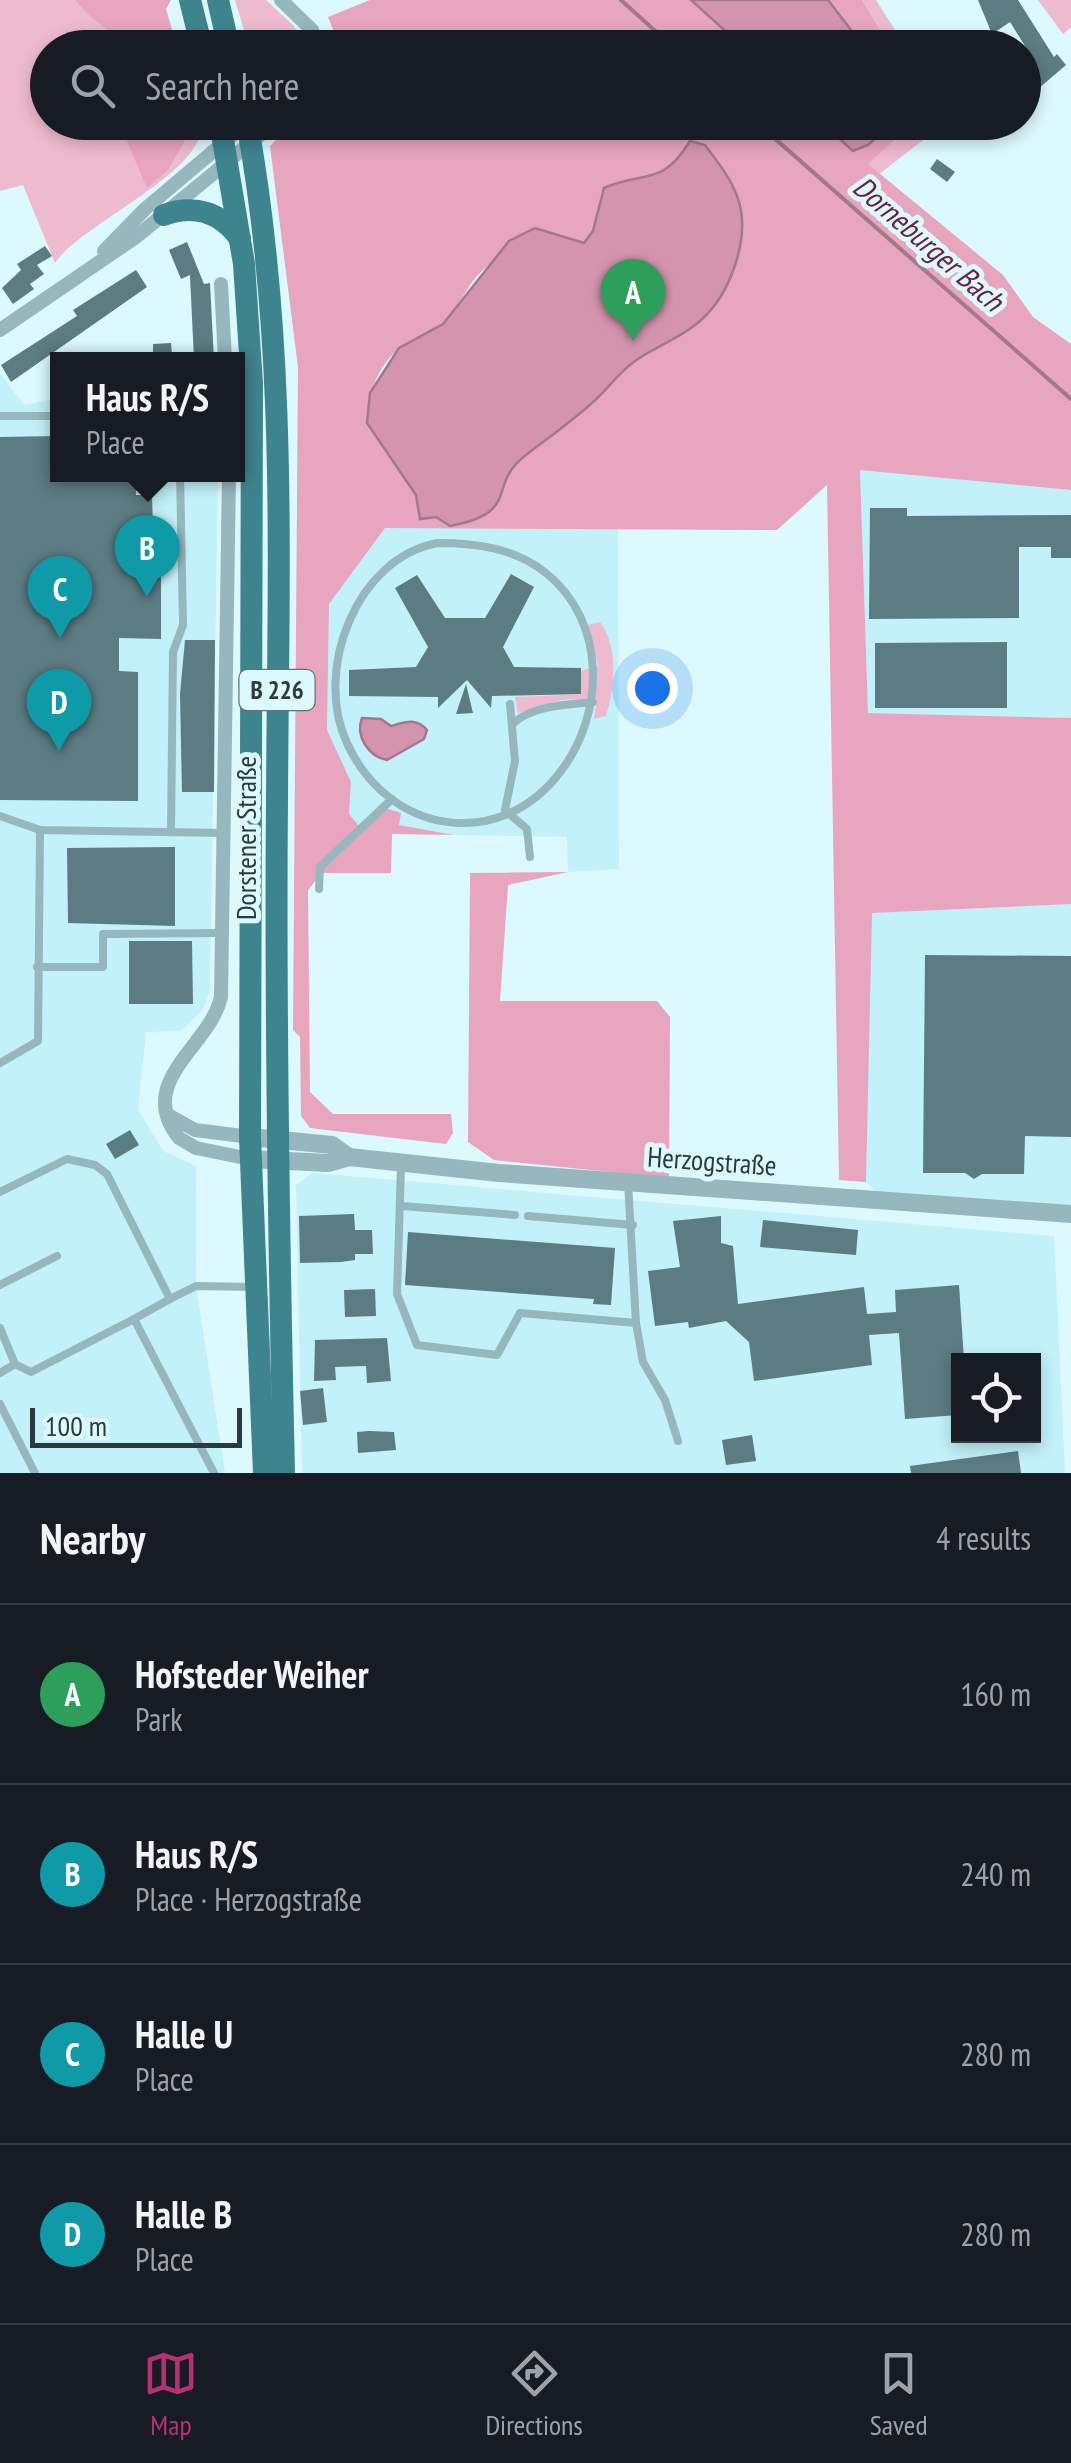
<!DOCTYPE html>
<html lang="en">
<head>
<meta charset="utf-8">
<style>
  :root { --surface:#171b24; --page:#20242c; --text:#f1f3f6; --muted:#9ea1a6; --line:#363941; --accent:#b63074 }
  body { margin:0; font-family:"PT Sans Narrow",sans-serif; background:var(--page); color:var(--text) }
  .controls { position:absolute; right:30px; bottom:30px; display:grid; overflow:hidden; border-radius:0px; box-shadow:0 5px 15px #0003 }
  .controls button { width:90px; height:90px; display:grid; place-items:center; padding:0; border:0; border-bottom:2px solid var(--line); background:var(--surface); color:var(--text); font:50px sans-serif }
  .scale { position:absolute; left:30px; bottom:25px; width:212px; box-sizing:border-box; padding-left:10px; border:5px solid #2b3a3c; border-top:0; font-size:28px; line-height:35px; white-space:nowrap; color:#2b3a3c; -webkit-text-stroke:8px #dcf9fe; paint-order:stroke }
  .you { position:absolute; left:652px; top:688px; width:35px; height:35px; margin:-25px; border:8px solid #fff; border-radius:50%; background:#1a73e8; box-shadow:0 0 0 15px #1a73e833 }
  .badge { display:grid; place-items:center; width:65px; height:65px; border-radius:50%; background:var(--accent); color:#fff; font-size:32px; font-weight:700 }
  .pin { position:absolute; translate:-50% -82px; filter:drop-shadow(0 2px 5px #0008) }
  .pin::after { content:''; position:absolute; top:52px; width:35px; height:30px; background:inherit; clip-path:polygon(0 0,100% 0,50% 100%) }
  .popup { position:absolute; left:50px; top:352px; width:195px; height:130px; box-sizing:border-box; display:grid; place-content:center; border-radius:0px; background:var(--surface); filter:drop-shadow(0 2px 8px #0005); font-size:32px; white-space:nowrap; color:var(--muted) }
  .popup b { font-size:38px; color:var(--text) }
  .popup::after { content:''; position:absolute; left:50%; top:100%; margin-left:-20px; border:20px solid transparent; border-top-color:var(--surface) }
  .list { margin:0; padding:0; list-style:none }
  h2 { display:flex; justify-content:space-between; align-items:center; height:130px; margin:0; padding:0 40px; font-size:42px }
  h2 small { font-size:32px; font-weight:400; color:var(--muted) }
  .list li { display:grid; grid-template-columns:65px 1fr auto; gap:30px; align-items:center; box-sizing:border-box; height:180px; padding:0 40px; border-top:2px solid var(--line) }
  .list b { display:block; font-size:38px; white-space:nowrap }
  .list p { margin:0; font-size:32px; white-space:nowrap; color:var(--muted) }
  .list em { font-size:32px; font-style:normal; color:var(--muted) }
  .icon { flex:none; width:55px; height:55px; fill:none; stroke:currentColor; stroke-width:2; stroke-linecap:round; stroke-linejoin:round }
  .map { position:relative; flex:none; width:1071px; height:1473px; overflow:hidden }
  .search { position:absolute; background:var(--surface); box-shadow:0 5px 15px #0003; left:30px; right:30px; top:30px; height:110px; display:flex; align-items:center; gap:25px; box-sizing:border-box; padding:0 35px; border-radius:55px; color:var(--muted); font-size:38px }
  .sheet { height:850px; background:var(--surface) }
  nav { display:flex; justify-content:space-around; align-items:center; box-sizing:border-box; height:140px; border-top:2px solid var(--line); background:var(--surface); font-size:28px; color:var(--muted) }
  nav a { display:grid; justify-items:center; gap:5px }
  nav .on { color:var(--accent) }
  .map>svg:first-child { display:block }
  .built { fill:#c2f1f9; fill-rule:evenodd }
  .green { fill:#eebbce }
  .forest { fill:#e7a5be; fill-rule:evenodd }
  .water { fill:#d594ae; stroke:#a2798c; stroke-width:2.5 }
  .lines { fill:none; stroke-linecap:round; stroke-linejoin:round }
  .stream { stroke:#a2798c; stroke-width:4 }
  .building { fill:#5b7c82 }
  .service { stroke:#95b7bd; stroke-width:8 }
  .minor { stroke:#95b7bd; stroke-width:14 }
  .tertiary { stroke:#95b7bd; stroke-width:18 }
  .primary { stroke:#3e848f; stroke-width:22 }
  .labels { text-anchor:middle; stroke-width:10; stroke-linejoin:round; paint-order:stroke }
  .shield { fill:#dcf9fe; stroke:#607376; stroke-width:2.5 }
  .shield-label { font-size:25px; font-weight:bold; fill:#2b3a3c }
  .street-label { font-size:28px; fill:#2b3a3c; stroke:#dcf9fe }
  .water-label { font-size:30px; font-style:italic; fill:#6c2044; stroke:#dcf9fe }
</style>
</head>
<body>
<div class="map">
<svg width="1071" height="1473" viewBox="0 0 1071 1473">
  <rect width="100%" height="100%" fill="#dcf9fe"/>
  <g class="built">
    <polygon points="0,373 24,405 57,398 57,474 218,475 210,990 203,1010 180,1031 146,1032 138,1109 163,1151 196,1166 196,1286 225,1473 0,1473"/>
    <polygon points="860,469 1071,490 1071,718 868,713"/>
    <polygon points="385,528 618,529 619,869 568,872 567,837 454,835 398,825 363,831 348,814 351,782 327,730 329,604"/>
    <polygon points="1071,904 1071,1207 877,1193 866,1182 871,913"/>
    <path d="M312,1173L1054,1236L1065,1473H302L296,1185ZM958,1360H1034V1436H958Z"/>
  </g>
  <g class="green">
    <path d="M0,0H75L117,37L143,47L48,48V122L132,123L124,132L187,139L195,123H200C211,169 81,224 55,263L23,185L0,191Z"/>
    <polygon points="235,0 266,0 294,26 305,47 249,47"/>
    <polygon points="862,0 876,0 906,47 891,47"/>
    <polygon points="1038,0 1071,0 1071,27 1063,34"/>
    <polygon points="913,123 945,123 878,175 867,163"/>
    <path d="M600,622C619,648 615,687 606,716L594,719L597,698L562,700L518,713L515,697L581,694V671L598,665L588,625Z"/>
  </g>
  <g class="forest">
    <path d="M75,0H171L166,9L177,47C131,48 105,35 75,0Z"/>
    <polygon points="370,0 862,0 891,47 340,47 328,17"/>
    <path d="M293,122L913,123L868,164L1003,275L1033,317L1071,344V490L860,470L868,713L1071,718V904L872,913L866,1182L839,1180L827,485L777,530L385,528L329,604L327,730L351,782L349,814L363,831L385,808L401,813L399,825L454,835L392,834L391,873H322L308,890L310,1092L333,1114H451L453,1133L446,1144L310,1128L301,1116L300,1037L293,1030L298,367L270,146ZM690,142L705,145C741,194 755,233 724,292C708,324 663,339 635,361C619,373 607,390 592,403C570,422 548,438 526,455C485,486 522,514 450,526C410,499 398,459 367,423C366,391 383,354 413,339C423,334 433,333 441,325C454,313 463,295 473,281C498,248 544,235 584,243L593,231L604,188C646,179 666,181 690,142Z"/>
    <polygon points="132,123 195,123 168,170 147,188 123,132"/>
    <polygon points="568,872 508,885 500,1001 657,1001 670,1017 669,1178 494,1160 468,1142 470,873"/>
  </g>
  <g class="water">
    <polygon points="691,0 828,0 864,47 743,47"/>
    <polygon points="822,123 894,123 868,145 853,151"/>
    <path d="M690,141L705,145C717,161 730,177 737,196C752,235 731,294 700,321C681,338 656,346 635,361C619,372 607,390 592,403C571,422 548,438 526,455C485,486 523,512 450,526L436,517L420,519L416,495L367,423L370,393L399,348L443,324L509,241L535,228L584,243L593,231L604,188C645,170 661,188 690,141Z"/>
    <path d="M362,718L381,719L391,726C405,722 416,717 427,730L424,739L387,760C368,756 355,736 362,718Z"/>
  </g>
  <g class="lines">
    <g class="stream">
      <polyline points="621,0 674,48"/>
      <polyline points="756,122 1071,399"/>
    </g>
  </g>
  <g class="building">
    <polygon points="978,0 1018,0 1054,57 1057,54 1066,65 1038,89 1032,83 1024,90 1024,64 1032,57 1010,22 992,34"/>
    <polygon points="937,159 955,172 947,182 930,169"/>
    <polygon points="187,242 204,284 210,283 214,360 194,360 190,275 181,279 169,250"/>
    <polygon points="45,246 52,256 37,265 44,274 30,284 34,289 13,304 2,288 21,270 17,264"/>
    <polygon points="136,270 147,287 11,382 1,365 77,316 73,310"/>
    <polygon points="171,343 172,355 153,356 153,344"/>
    <polygon points="57,436 57,474 137,474 136,495 152,495 153,528 161,528 161,639 119,638 119,671 138,672 138,801 0,800 0,437"/>
    <polygon points="870,508 907,508 907,516 1071,515 1071,558 1051,558 1051,547 1019,547 1019,618 869,619"/>
    <polygon points="511,574 534,587 503,647 514,667 581,668 581,694 492,696 491,708 467,680 438,708 438,697 349,696 349,670 416,667 428,647 395,588 417,575 445,618 485,618"/>
    <polygon points="185,640 215,640 214,792 182,792 180,694"/>
    <polygon points="1007,642 1007,708 875,708 875,643"/>
    <polygon points="466,684 473,713 456,714"/>
    <polygon points="175,847 175,926 68,923 67,848"/>
    <polygon points="129,941 192,941 193,1004 129,1004"/>
    <polygon points="925,955 1071,956 1071,1137 1025,1136 1024,1174 982,1174 974,1179 965,1173 923,1173"/>
    <polygon points="130,1130 139,1145 115,1159 106,1144"/>
    <polygon points="354,1214 355,1230 372,1230 373,1254 355,1254 355,1260 341,1262 300,1263 299,1216"/>
    <polygon points="721,1216 721,1243 733,1246 738,1304 864,1287 867,1314 896,1312 895,1290 959,1285 964,1360 958,1360 958,1415 905,1419 899,1333 869,1335 872,1365 754,1381 749,1342 726,1321 689,1328 688,1322 655,1326 648,1271 680,1267 673,1221"/>
    <polygon points="763,1220 858,1230 856,1255 760,1247"/>
    <polygon points="408,1232 615,1248 611,1305 593,1304 594,1299 405,1285"/>
    <polygon points="375,1289 376,1316 345,1317 344,1290"/>
    <polygon points="387,1338 391,1381 367,1383 366,1366 335,1367 336,1380 314,1381 315,1340"/>
    <polygon points="323,1388 327,1422 303,1425 300,1391"/>
    <polygon points="369,1431 394,1432 396,1450 358,1453 357,1432"/>
    <polygon points="752,1435 756,1461 726,1465 722,1440"/>
    <polygon points="1018,1451 1021,1473 911,1473 910,1466"/>
  </g>
  <g class="lines">
    <g class="service">
      <polyline points="0,416 57,416"/>
      <path d="M438,543C476,543 515,548 546,573C607,622 605,713 561,771C500,853 388,834 347,743C313,670 357,557 438,543Z"/>
      <polyline points="510,704 515,761 505,810 527,829 530,857"/>
      <path d="M512,725C528,706 569,704 593,702"/>
      <polyline points="0,816 40,830 224,833"/>
      <polyline points="171,832 173,652 183,625 180,474"/>
      <polyline points="319,889 320,867 392,799"/>
      <polyline points="37,967 103,967 103,934 223,933"/>
      <polyline points="0,1063 38,1041 40,830"/>
      <polyline points="401,1166 397,1294 417,1345 497,1355 520,1313 636,1323"/>
      <polyline points="628,1182 636,1323 643,1362 665,1400 678,1441"/>
      <polyline points="0,1192 67,1159 95,1165 107,1174 170,1299 196,1286 253,1287"/>
      <polyline points="402,1206 515,1215"/>
      <polyline points="528,1216 633,1225"/>
      <polyline points="0,1285 57,1256"/>
      <polyline points="170,1299 134,1319 214,1473"/>
      <polyline points="0,1328 15,1364 0,1373"/>
      <polyline points="15,1364 31,1372 134,1319"/>
      <polyline points="0,1404 35,1473"/>
    </g>
    <g class="minor">
      <polyline points="281,0 312,30 318,48"/>
      <polyline points="104,251 145,209 248,122"/>
      <polyline points="221,284 225,360"/>
      <polyline points="0,330 136,237 276,122"/>
      <path d="M229,474L221,997C210,1047 134,1081 179,1138L196,1148L250,1159"/>
      <polyline points="170,1116 195,1130 250,1137"/>
    </g>
    <g class="tertiary">
      <polyline points="250,1137 332,1145 349,1157"/>
      <polyline points="250,1159 328,1163 349,1157 499,1173 1071,1214"/>
    </g>
    <g class="primary">
      <polyline points="190,0 202,48"/>
      <polyline points="218,0 229,48"/>
      <polyline points="220,122 244,264 252,384 250,1137 264,1473"/>
      <path d="M247,122C288,347 278,573 277,800C275,1025 279,1249 284,1473"/>
      <path d="M164,215C194,204 221,212 240,239"/>
    </g>
  </g>
  <g class="labels">
    <rect class="shield" x="239.5" y="670" width="75" height="40" rx="8"/>
    <g class="shield-label">
      <text x="277" y="699">B 226</text>
    </g>
    <g class="street-label">
      <text transform="translate(246 838) rotate(-90)" y="10">Dorstener Straße</text>
      <text transform="translate(712 1161) rotate(4)" y="10">Herzogstraße</text>
    </g>
    <g class="water-label">
      <text transform="translate(928 244) rotate(41)" y="10">Dorneburger Bach</text>
    </g>
  </g>
</svg>
<div class="controls">
<button><svg class="icon" aria-label="locate" viewBox="0 0 24 24"><circle cx="12" cy="12" r="6"/><path d="M12 2v4M12 18v4M2 12h4M18 12h4"/></svg></button>
</div>
<div class="scale">100 m</div>
<div class="you"></div>
<div class="pin badge" style="left:633px;top:341px;background:#2e9e5b">A</div>
<div class="pin badge" style="left:147px;top:597px;background:#0f9aa8">B</div>
<div class="popup"><b>Haus R/S</b>Place</div>
<div class="pin badge" style="left:60px;top:638px;background:#0f9aa8">C</div>
<div class="pin badge" style="left:59px;top:751px;background:#0f9aa8">D</div>
<div class="search"><svg class="icon" aria-label="search" viewBox="0 0 24 24"><circle cx="10" cy="10" r="6"/><path d="M15 15l6 6"/></svg>Search here</div>
</div>
<section class="sheet">
<h2>Nearby<small>4 results</small></h2>
<ul class="list">
<li><span class="badge" style="background:#2e9e5b">A</span><div><b>Hofsteder Weiher</b><p>Park</p></div><em>160 m</em></li>
<li><span class="badge" style="background:#0f9aa8">B</span><div><b>Haus R/S</b><p>Place · Herzogstraße</p></div><em>240 m</em></li>
<li><span class="badge" style="background:#0f9aa8">C</span><div><b>Halle U</b><p>Place</p></div><em>280 m</em></li>
<li><span class="badge" style="background:#0f9aa8">D</span><div><b>Halle B</b><p>Place</p></div><em>280 m</em></li>
</ul>
</section>
<nav>
<a class="on"><svg class="icon" aria-label="map" viewBox="0 0 24 24"><path d="M3 6l6-2 6 2 6-2v14l-6 2-6-2-6 2zM9 4v14M15 6v14"/></svg>Map</a>
<a><svg class="icon" aria-label="directions" viewBox="0 0 24 24"><path d="M12 3l9 9-9 9-9-9zM9 14v-3h6M13 9l2 2-2 2"/></svg>Directions</a>
<a><svg class="icon" aria-label="saved" viewBox="0 0 24 24"><path d="M7 4h10v16l-5-4-5 4z"/></svg>Saved</a>
</nav>
</body>
</html>
